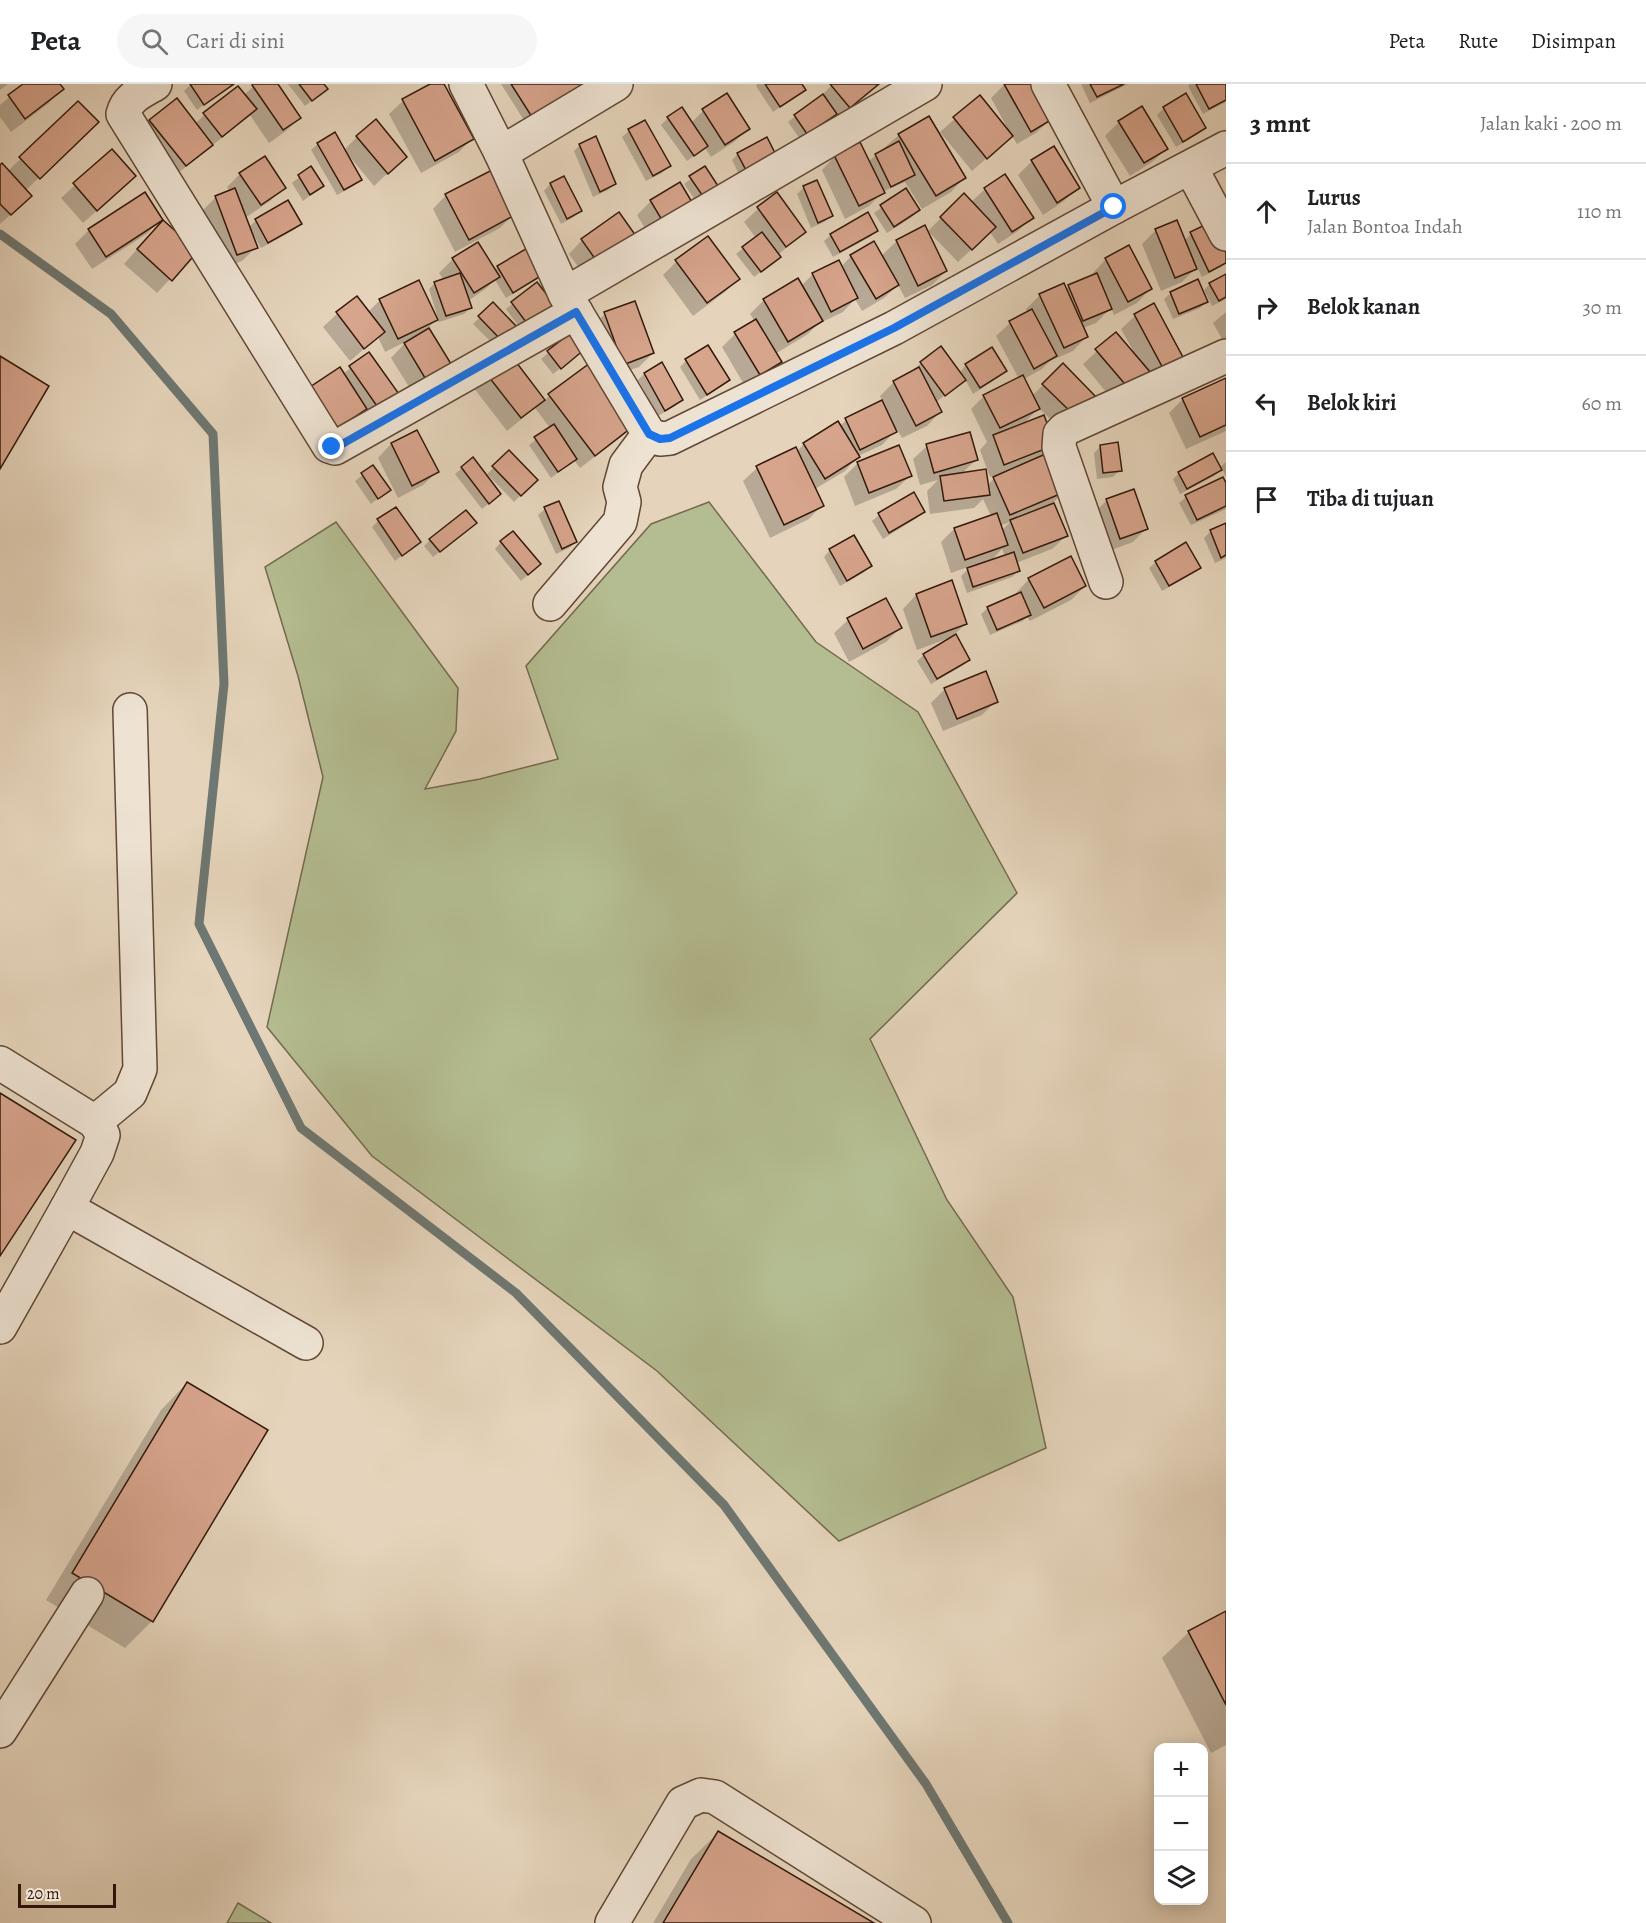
<!DOCTYPE html>
<html lang="id">
<head>
<meta charset="utf-8">
<style>
  :root { --surface:#fff; --page:#f6f6f6; --text:#202124; --muted:#757577; --line:#e0e0e0 }
  body { margin:0; font-family:Alegreya,serif; background:var(--page); color:var(--text) }
  .controls { position:absolute; right:18px; bottom:18px; display:grid; overflow:hidden; border-radius:12px; box-shadow:0 3px 15px #0003 }
  .controls button { width:54px; height:54px; display:grid; place-items:center; padding:0; border:0; border-bottom:2px solid var(--line); background:var(--surface); color:var(--text); font:30px sans-serif }
  .scale { position:absolute; left:18px; bottom:15px; width:98px; box-sizing:border-box; padding-left:6px; border:3px solid #33180a; border-top:0; font-size:16px; line-height:21px; white-space:nowrap; color:#33180a; -webkit-text-stroke:4px #eee3d3; paint-order:stroke }
  .stop { position:absolute; width:18px; height:18px; margin:-14px; border:4px solid #1a73e8; border-radius:50%; background:#fff }
  .stop.end { background:#1a73e8; border-color:#fff; box-shadow:0 2px 6px #0008 }
  .list { margin:0; padding:0; list-style:none }
  h2 { display:flex; justify-content:space-between; align-items:center; height:78px; margin:0; padding:0 24px; font-size:26px }
  h2 small { font-size:20px; font-weight:400; color:var(--muted) }
  .list li { display:grid; grid-template-columns:39px 1fr auto; gap:18px; align-items:center; box-sizing:border-box; height:96px; padding:0 24px; border-top:2px solid var(--line) }
  .list b { display:block; font-size:22px; white-space:nowrap }
  .list p { margin:0; font-size:20px; white-space:nowrap; color:var(--muted) }
  .list em { font-size:20px; font-style:normal; color:var(--muted) }
  .icon { flex:none; width:33px; height:33px; fill:none; stroke:currentColor; stroke-width:2; stroke-linecap:round; stroke-linejoin:round }
  .map { position:relative; flex:none; width:1226px; height:1839px; overflow:hidden }
  header { display:flex; align-items:center; gap:36px; box-sizing:border-box; height:84px; padding:0 30px; background:var(--surface); border-bottom:2px solid var(--line) }
  header strong { font-size:28px }
  nav { display:flex; gap:33px; margin-inline-start:auto; font-size:21px }
  .search { width:420px; height:54px; background:var(--page); display:flex; align-items:center; gap:15px; box-sizing:border-box; padding:0 21px; border-radius:33px; color:var(--muted); font-size:22px }
  main { display:flex }
  aside { flex:1; background:var(--surface) }
  .map>svg:first-child { display:block }
  .green { fill:#b4bd91; stroke:#746a4e; stroke-width:1.5 }
  .shadow { fill:#0003; fill-rule:evenodd }
  .lines { fill:none; stroke-linecap:round; stroke-linejoin:round }
  .stream { stroke:#6e7771; stroke-width:9 }
  .building { fill:#d7a48c; stroke:#33180a; stroke-width:1.5 }
  .minor-casing { stroke:#604736; stroke-width:36 }
  .minor { stroke:#eee3d3; stroke-width:33 }
  .route { stroke:#1a73e8; stroke-width:8 }
</style>
</head>
<body>
<header>
<strong>Peta</strong>
<div class="search"><svg class="icon" aria-label="search" viewBox="0 0 24 24"><circle cx="10" cy="10" r="6"/><path d="M15 15l6 6"/></svg>Cari di sini</div>
<nav><a>Peta</a><a>Rute</a><a>Disimpan</a></nav>
</header>
<main>
<div class="map">
<svg width="1226" height="1839" viewBox="0 0 1226 1839">
  <rect width="100%" height="100%" fill="#e5d4bb"/>
  <filter id="stains"><feTurbulence type="fractalNoise" baseFrequency=".00333" numOctaves="4"/><feColorMatrix values="0 0 0 0 .2 0 0 0 0 .09 0 0 0 0 .02 0 0 0 .5 -.17"/></filter>
  <radialGradient id="worn" r=".72"><stop offset=".6" stop-color="#630" stop-opacity="0"/><stop offset="1" stop-color="#630" stop-opacity=".3"/></radialGradient>
  <g class="green">
    <polygon points="709,418 816,558 918,628 1017,809 870,955 947,1116 1013,1213 1046,1364 839,1457 657,1287 372,1072 267,943 323,693 298,592 265,483 336,438 458,604 456,647 425,705 480,695 558,675 526,582 651,440"/>
    <polygon points="238,1819 271,1839 227,1839"/>
  </g>
  <g class="shadow">
    <polygon points="0,0 8,0 0,6"/>
    <polygon points="25,0 58,0 62,5 49,19 11,48 0,33 0,21"/>
    <polygon points="232,0 197,26 184,7 191,0"/>
    <polygon points="256,0 276,0 299,34 286,47 269,59 250,31 172,94 137,50 150,37 195,40 204,31 244,11"/>
    <polygon points="288,0 322,0 319,11 305,22"/>
    <polygon points="433,0 442,0 472,55 459,68 421,89 389,30 403,17"/>
    <polygon points="501,0 585,0 525,38"/>
    <polygon points="757,0 800,0 804,6 797,12 773,28 756,2"/>
    <polygon points="833,0 878,0 836,37 832,32 800,55 788,38 818,15"/>
    <polygon points="1005,0 1029,0 1049,36 1036,49 1017,60 1012,52 972,87 940,48 980,13 1008,48 1009,47 991,14"/>
    <polygon points="1081,0 1128,0 1090,19"/>
    <polygon points="1190,0 1226,0 1226,18 1203,30 1188,2"/>
    <polygon points="726,11 748,45 734,58 711,73 705,64 687,77 661,41 668,34 691,39 703,27"/>
    <polygon points="78,19 83,52 25,107 16,126 0,140 0,83 8,87"/>
    <polygon points="1164,24 1204,44 1198,50 1176,63 1157,31"/>
    <polygon points="644,38 669,82 662,89 646,97 622,53 629,47"/>
    <polygon points="1119,38 1166,65 1152,78 1130,92 1105,52"/>
    <polygon points="899,51 964,94 951,108 922,125 905,98 884,107 869,122 845,135 822,86 835,72 868,78"/>
    <polygon points="357,53 405,73 374,102 350,73 348,74 360,96 354,102 337,111 311,66 318,60 344,66"/>
    <polygon points="767,55 742,97 732,76 738,70"/>
    <polygon points="580,61 615,100 608,106 593,113 574,67"/>
    <polygon points="1053,64 1078,104 1064,117 1043,131 1018,91 1031,78"/>
    <polygon points="112,67 121,105 83,139 61,114"/>
    <polygon points="311,84 322,102 303,117 292,99"/>
    <polygon points="705,84 702,126 684,100"/>
    <polygon points="240,90 284,104 270,117 245,134 248,144 256,136 300,140 294,146 261,164 251,146 250,147 256,163 242,177 224,184 202,127 216,113 230,108 227,103"/>
    <polygon points="563,94 580,127 574,133 561,140 544,107 550,100"/>
    <polygon points="816,98 831,132 824,138 811,144 797,110 803,104"/>
    <polygon points="680,100 655,161 637,131 651,117"/>
    <polygon points="985,105 1032,133 1018,147 998,160 990,148 958,178 928,147 964,111 971,118"/>
    <polygon points="905,106 918,126 912,133 887,149 874,129"/>
    <polygon points="777,110 804,148 778,171 772,179 754,193 736,170 756,154 744,138 758,125"/>
    <polygon points="446,111 513,131 500,144 455,168 433,125"/>
    <polygon points="618,130 589,198 569,170 582,156"/>
    <polygon points="868,130 877,147 870,153 833,173 824,157 831,151"/>
    <polygon points="161,135 148,149 92,185 75,160 89,146"/>
    <polygon points="1210,140 1226,178 1221,183 1202,193 1197,183 1182,198 1161,207 1142,160 1156,146 1184,157 1191,150"/>
    <polygon points="150,151 196,167 157,209 124,180"/>
    <polygon points="897,157 946,187 932,201 905,214 898,201 884,214 862,227 855,215 843,228 818,240 808,250 775,270 780,278 766,291 746,304 722,263 735,250 755,238 750,230 764,216 801,202 813,190 841,183 851,172 881,172"/>
    <polygon points="453,175 494,187 498,183 542,190 536,196 506,214 495,196 484,206 468,217 470,224 464,230 439,238 429,205 435,199 443,195 439,189"/>
    <path d="M1106,175L1150,205L1137,219L1114,231L1111,224L1096,239L1083,244L1086,253L1073,267L1050,277L1042,285L1024,295L1032,312L1063,281L1096,315L1063,348L1039,324L1021,342L1053,360L1039,374L1065,406L1053,419L1066,452L1052,465L1016,479L1019,487L1012,493L967,509L961,492L971,482L951,489L941,458L954,445L991,432L983,415L974,424L930,430L927,407L938,396L920,401L913,375L927,362L976,376L961,390L987,402L998,390L990,393L980,366L987,358L971,325L984,312L1019,295L996,252L1010,239L1028,229L1026,225L1040,211L1065,206L1069,202L1094,191L1093,189ZM1010,438L1002,446L1000,442ZM1002,465L1005,472L990,478Z"/>
    <polygon points="676,178 738,195 725,208 693,232 663,191"/>
    <polygon points="1226,191 1226,215 1212,222 1204,206 1210,200"/>
    <polygon points="537,200 525,251 506,225"/>
    <polygon points="1171,209 1206,218 1200,224 1173,235 1164,215"/>
    <polygon points="357,214 368,228 380,216 436,236 428,244 451,283 414,311 391,274 407,257 385,268 378,253 350,277 323,243 337,230"/>
    <polygon points="493,220 515,243 495,262 473,240"/>
    <polygon points="1226,228 1226,262 1213,239"/>
    <polygon points="605,230 653,269 639,283 609,293 591,243"/>
    <polygon points="1135,232 1184,276 1115,319 1083,280 1116,250 1135,270 1121,245"/>
    <polygon points="571,250 577,271 553,290 541,275"/>
    <polygon points="941,264 959,289 966,281 1006,287 999,293 973,310 965,295 935,319 940,328 927,342 902,354 897,345 882,361 858,372 845,387 815,405 822,421 809,435 770,454 743,397 757,384 795,365 796,368 804,360 840,342 846,336 883,318 880,312 894,298 915,287 914,285 921,279"/>
    <polygon points="368,270 397,310 365,337 359,330 351,338 324,357 298,317 343,290"/>
    <polygon points="509,272 544,317 549,312 634,340 621,353 580,384 574,376 551,394 529,361 550,344 535,324 507,347 473,303"/>
    <polygon points="686,277 728,296 721,302 700,316 680,283"/>
    <polygon points="644,290 681,315 675,322 658,332 638,296"/>
    <polygon points="1226,296 1226,347 1186,365 1169,329 1183,315"/>
    <polygon points="416,348 437,388 423,401 398,414 378,374 391,360"/>
    <polygon points="1101,362 1120,386 1113,393 1097,395 1094,369"/>
    <polygon points="898,363 910,392 896,405 855,422 844,393 857,380"/>
    <polygon points="509,369 536,396 514,418 487,390"/>
    <polygon points="1226,378 1226,393 1222,384 1214,392 1180,410 1173,395 1179,389 1219,384"/>
    <polygon points="373,383 389,406 371,420 355,397"/>
    <polygon points="462,384 493,416 482,425 455,390"/>
    <polygon points="1226,402 1226,425 1191,441 1179,419 1186,413"/>
    <polygon points="913,410 923,428 917,434 883,455 872,437 879,431"/>
    <polygon points="1107,416 1147,444 1133,458 1106,468 1093,430"/>
    <polygon points="558,419 576,458 569,464 556,470 538,431 545,425"/>
    <polygon points="378,437 419,458 395,477 372,443"/>
    <polygon points="1226,441 1226,474 1215,479 1204,454 1210,448"/>
    <polygon points="468,445 433,473 424,462 430,456"/>
    <polygon points="501,458 533,486 521,497 495,465"/>
    <polygon points="830,466 870,482 863,489 840,502 824,473"/>
    <polygon points="1156,478 1199,484 1192,490 1162,507 1149,484"/>
    <polygon points="1029,495 1085,502 1071,516 1030,537 1027,533 1023,537 990,551 981,530 988,524 1017,511 1016,509"/>
    <polygon points="916,511 966,539 954,551 968,576 962,582 931,600 917,577 924,571 950,555 949,554 917,566 903,525"/>
    <polygon points="886,516 900,544 886,558 849,578 834,549 848,536"/>
    <polygon points="985,589 996,617 982,631 943,647 931,619 944,606"/>
    <polygon points="187,1299 152,1537 125,1564 46,1516 161,1326"/>
    <polygon points="1226,1529 1226,1661 1211,1669 1162,1574 1189,1548"/>
    <polygon points="718,1749 871,1839 653,1839 691,1775"/>
  </g>
  <g class="lines">
    <polyline class="stream" points="0,150 111,230 213,350 224,600 199,840 301,1044 516,1209 724,1421 926,1700 1008,1839"/>
  </g>
  <g class="building">
    <polygon points="23,0 60,0 64,5 25,35 8,11"/>
    <polygon points="190,0 234,0 204,21"/>
    <polygon points="253,0 278,0 301,34 283,46 252,1"/>
    <polygon points="299,0 324,0 328,5 312,17"/>
    <polygon points="430,0 444,0 474,55 435,77 402,15"/>
    <polygon points="511,0 584,0 532,33"/>
    <polygon points="765,0 802,0 806,6 780,23"/>
    <polygon points="830,0 879,0 850,24"/>
    <polygon points="1004,0 1031,0 1051,36 1031,48"/>
    <polygon points="1090,0 1124,0 1097,13"/>
    <polygon points="1196,0 1226,0 1226,16 1209,25"/>
    <polygon points="238,2 257,25 222,53 203,29"/>
    <polygon points="727,9 750,45 725,61 702,25"/>
    <polygon points="1186,9 1206,44 1183,58 1163,23"/>
    <polygon points="823,10 837,30 807,50 794,31"/>
    <polygon points="980,11 1013,52 987,75 953,33"/>
    <polygon points="177,14 213,61 186,82 149,36"/>
    <polygon points="78,17 99,38 40,95 19,73"/>
    <polygon points="1142,22 1168,65 1144,79 1118,37"/>
    <polygon points="682,23 708,62 694,72 667,33"/>
    <polygon points="929,32 966,94 936,112 898,50"/>
    <polygon points="376,35 407,73 388,90 356,52"/>
    <polygon points="645,36 671,82 653,92 628,45"/>
    <polygon points="335,48 362,96 344,106 317,59"/>
    <polygon points="596,52 616,100 600,108 579,60"/>
    <polygon points="767,53 779,77 749,92 737,69"/>
    <polygon points="899,57 915,91 891,103 875,70"/>
    <polygon points="860,58 885,109 859,122 834,71"/>
    <polygon points="1054,62 1080,104 1057,119 1031,76"/>
    <polygon points="112,65 136,92 97,127 73,99"/>
    <polygon points="265,72 286,104 261,121 239,89"/>
    <polygon points="2,79 32,112 11,131 0,120 0,81"/>
    <polygon points="311,82 324,102 310,111 298,91"/>
    <polygon points="705,82 724,111 709,121 689,92"/>
    <polygon points="492,86 515,131 469,156 445,110"/>
    <polygon points="1005,90 1034,134 1012,148 984,104"/>
    <polygon points="564,92 582,127 567,135 550,99"/>
    <polygon points="817,96 833,132 818,139 803,102"/>
    <polygon points="680,98 699,130 669,148 650,116"/>
    <polygon points="235,104 258,164 237,171 215,112"/>
    <polygon points="906,104 920,126 894,143 880,121"/>
    <polygon points="145,108 163,136 106,173 88,145"/>
    <polygon points="777,108 806,148 786,163 757,123"/>
    <polygon points="964,109 996,143 972,166 940,133"/>
    <polygon points="288,116 302,140 268,159 255,135"/>
    <polygon points="619,128 641,159 603,186 581,155"/>
    <polygon points="868,128 878,147 840,168 830,150"/>
    <polygon points="163,136 198,167 172,197 137,165"/>
    <polygon points="1177,136 1197,185 1175,194 1155,145"/>
    <polygon points="1211,138 1226,169 1226,179 1209,188 1190,148"/>
    <polygon points="925,141 947,187 918,202 896,156"/>
    <polygon points="762,148 781,173 761,188 742,163"/>
    <polygon points="708,152 740,195 707,219 675,176"/>
    <polygon points="874,157 899,201 876,215 850,171"/>
    <polygon points="478,158 500,193 474,209 452,174"/>
    <polygon points="1129,161 1152,205 1128,218 1105,174"/>
    <polygon points="529,163 544,190 513,209 497,182"/>
    <polygon points="839,176 858,214 831,228 812,189"/>
    <polygon points="460,189 472,224 446,232 434,198"/>
    <polygon points="1097,189 1112,225 1083,237 1068,201"/>
    <polygon points="1226,190 1226,213 1219,217 1209,199"/>
    <polygon points="798,194 823,237 788,258 763,215"/>
    <polygon points="1198,195 1208,218 1179,230 1170,208"/>
    <polygon points="419,196 438,236 398,255 379,215"/>
    <polygon points="537,198 558,225 532,246 511,218"/>
    <polygon points="1064,199 1088,253 1064,264 1039,210"/>
    <polygon points="357,212 385,248 364,265 336,228"/>
    <polygon points="635,217 654,269 623,281 604,228"/>
    <polygon points="493,218 517,243 502,257 478,232"/>
    <polygon points="1154,219 1185,277 1165,288 1134,230"/>
    <polygon points="1032,225 1057,272 1034,285 1009,237"/>
    <polygon points="756,235 782,278 760,291 734,248"/>
    <polygon points="429,244 453,283 428,299 404,259"/>
    <polygon points="572,248 585,265 561,285 547,267"/>
    <polygon points="1116,248 1151,289 1130,306 1095,265"/>
    <polygon points="708,261 730,296 707,311 685,275"/>
    <polygon points="941,262 966,296 945,312 920,278"/>
    <polygon points="992,263 1007,287 980,304 965,280"/>
    <polygon points="369,268 399,310 379,325 349,282"/>
    <polygon points="510,270 545,316 521,334 485,288"/>
    <polygon points="0,272 49,302 0,385"/>
    <polygon points="662,278 683,316 665,327 644,289"/>
    <polygon points="590,279 636,340 595,372 548,310"/>
    <polygon points="1063,279 1098,315 1078,335 1042,300"/>
    <polygon points="340,283 367,325 338,344 310,303"/>
    <polygon points="919,283 942,328 916,342 893,297"/>
    <polygon points="1023,291 1040,325 1000,344 983,311"/>
    <polygon points="1226,294 1226,341 1200,353 1182,314"/>
    <polygon points="882,316 897,348 860,366 845,334"/>
    <polygon points="1044,331 1055,361 1004,381 993,351"/>
    <polygon points="838,337 860,373 825,395 803,359"/>
    <polygon points="554,340 577,375 558,388 534,353"/>
    <polygon points="417,346 439,388 412,402 391,359"/>
    <polygon points="970,348 978,376 934,389 926,360"/>
    <polygon points="1118,358 1122,387 1103,389 1100,361"/>
    <polygon points="899,361 912,392 869,409 857,378"/>
    <polygon points="796,363 824,422 784,441 756,382"/>
    <polygon points="509,366 538,396 521,412 492,382"/>
    <polygon points="1050,368 1067,407 1010,431 993,393"/>
    <polygon points="1213,369 1222,386 1187,405 1178,388"/>
    <polygon points="473,373 501,410 489,420 461,383"/>
    <polygon points="373,381 391,406 378,415 361,389"/>
    <polygon points="986,385 990,411 944,417 940,392"/>
    <polygon points="1223,393 1226,399 1226,422 1197,436 1185,411"/>
    <polygon points="1134,405 1148,445 1120,455 1106,415"/>
    <polygon points="914,408 925,428 889,449 878,429"/>
    <polygon points="559,417 577,458 562,465 544,423"/>
    <polygon points="1054,419 1068,452 1023,469 1010,436"/>
    <polygon points="396,423 421,458 402,472 377,435"/>
    <polygon points="466,426 477,439 440,468 429,455"/>
    <polygon points="997,429 1008,461 965,476 954,444"/>
    <polygon points="1226,439 1226,471 1221,474 1210,446"/>
    <polygon points="513,447 541,480 528,491 500,457"/>
    <polygon points="854,451 872,482 847,497 829,465"/>
    <polygon points="1186,458 1201,484 1169,502 1155,477"/>
    <polygon points="1014,468 1020,487 973,503 967,484"/>
    <polygon points="1071,472 1086,502 1044,524 1028,494"/>
    <polygon points="952,496 967,540 931,553 916,510"/>
    <polygon points="1021,508 1031,531 997,546 987,523"/>
    <polygon points="886,514 902,544 863,565 847,534"/>
    <polygon points="956,550 970,576 937,595 923,570"/>
    <polygon points="986,587 998,618 957,635 944,604"/>
    <polygon points="0,1009 76,1056 0,1172"/>
    <polygon points="187,1298 268,1346 153,1538 72,1489"/>
    <polygon points="1226,1527 1226,1621 1188,1547"/>
    <polygon points="718,1747 874,1839 663,1839"/>
  </g>
  <g class="lines">
    <defs>
      <g id="minor">
        <path d="M155,0C141,8 127,14 123,30L329,362L335,364L576,228"/>
        <polyline points="466,0 501,69 565,210 649,350 660,355 670,354 894,244 1114,123 1226,64"/>
        <polyline points="1048,0 1114,123"/>
        <polyline points="501,69 616,0"/>
        <polyline points="1191,84 1226,150"/>
        <polyline points="565,210 925,0"/>
        <polyline points="1106,498 1059,363 1060,350 1065,345 1226,272"/>
        <polyline points="550,520 620,438 624,418 620,403 626,381 649,350"/>
        <polyline points="0,979 95,1038 103,1051 97,1069 67,1124 0,1243"/>
        <polyline points="95,1038 130,1009 140,985 130,626"/>
        <polyline points="67,1124 306,1259"/>
        <polyline points="0,1647 87,1510"/>
        <polyline points="612,1839 683,1719 701,1711 715,1713 914,1839"/>
      </g>
    </defs>
    <use href="#minor" class="minor-casing"/>
    <use href="#minor" class="minor"/>
  </g>
  <g class="lines">
    <polyline class="route" points="332,363 335,364 576,228 649,350 660,355 670,354 894,244 1114,123"/>
  </g>
  <rect width="100%" height="100%" filter="url(#stains)"/>
  <rect width="100%" height="100%" fill="url(#worn)"/>
</svg>
<div class="controls">
<button>+</button>
<button>−</button>
<button><svg class="icon" aria-label="layers" viewBox="0 0 24 24"><path d="M12 4l9 5-9 5-9-5zM3 14l9 5 9-5"/></svg></button>
</div>
<div class="scale">20 m</div>
<div class="stop" style="left:1114px;top:123px"></div>
<div class="stop end" style="left:332px;top:363px"></div>
</div>
<aside>
<h2>3 mnt<small>Jalan kaki · 200 m</small></h2>
<ul class="list">
<li><svg class="icon" aria-label="ahead" viewBox="0 0 24 24"><path d="M12 20V5M6 11l6-6 6 6"/></svg><div><b>Lurus</b><p>Jalan Bontoa Indah</p></div><em>110 m</em></li>
<li><svg class="icon" aria-label="right" viewBox="0 0 24 24"><path d="M7 20v-9h11M14 6l5 5-5 5"/></svg><div><b>Belok kanan</b></div><em>30 m</em></li>
<li><svg class="icon" aria-label="left" viewBox="0 0 24 24"><path d="M17 20v-9H6M10 6l-5 5 5 5"/></svg><div><b>Belok kiri</b></div><em>60 m</em></li>
<li><svg class="icon" aria-label="arrive" viewBox="0 0 24 24"><path d="M6 21V4h12l-3 4 3 4H6"/></svg><div><b>Tiba di tujuan</b></div></li>
</ul>
</aside>
</main>
</body>
</html>
